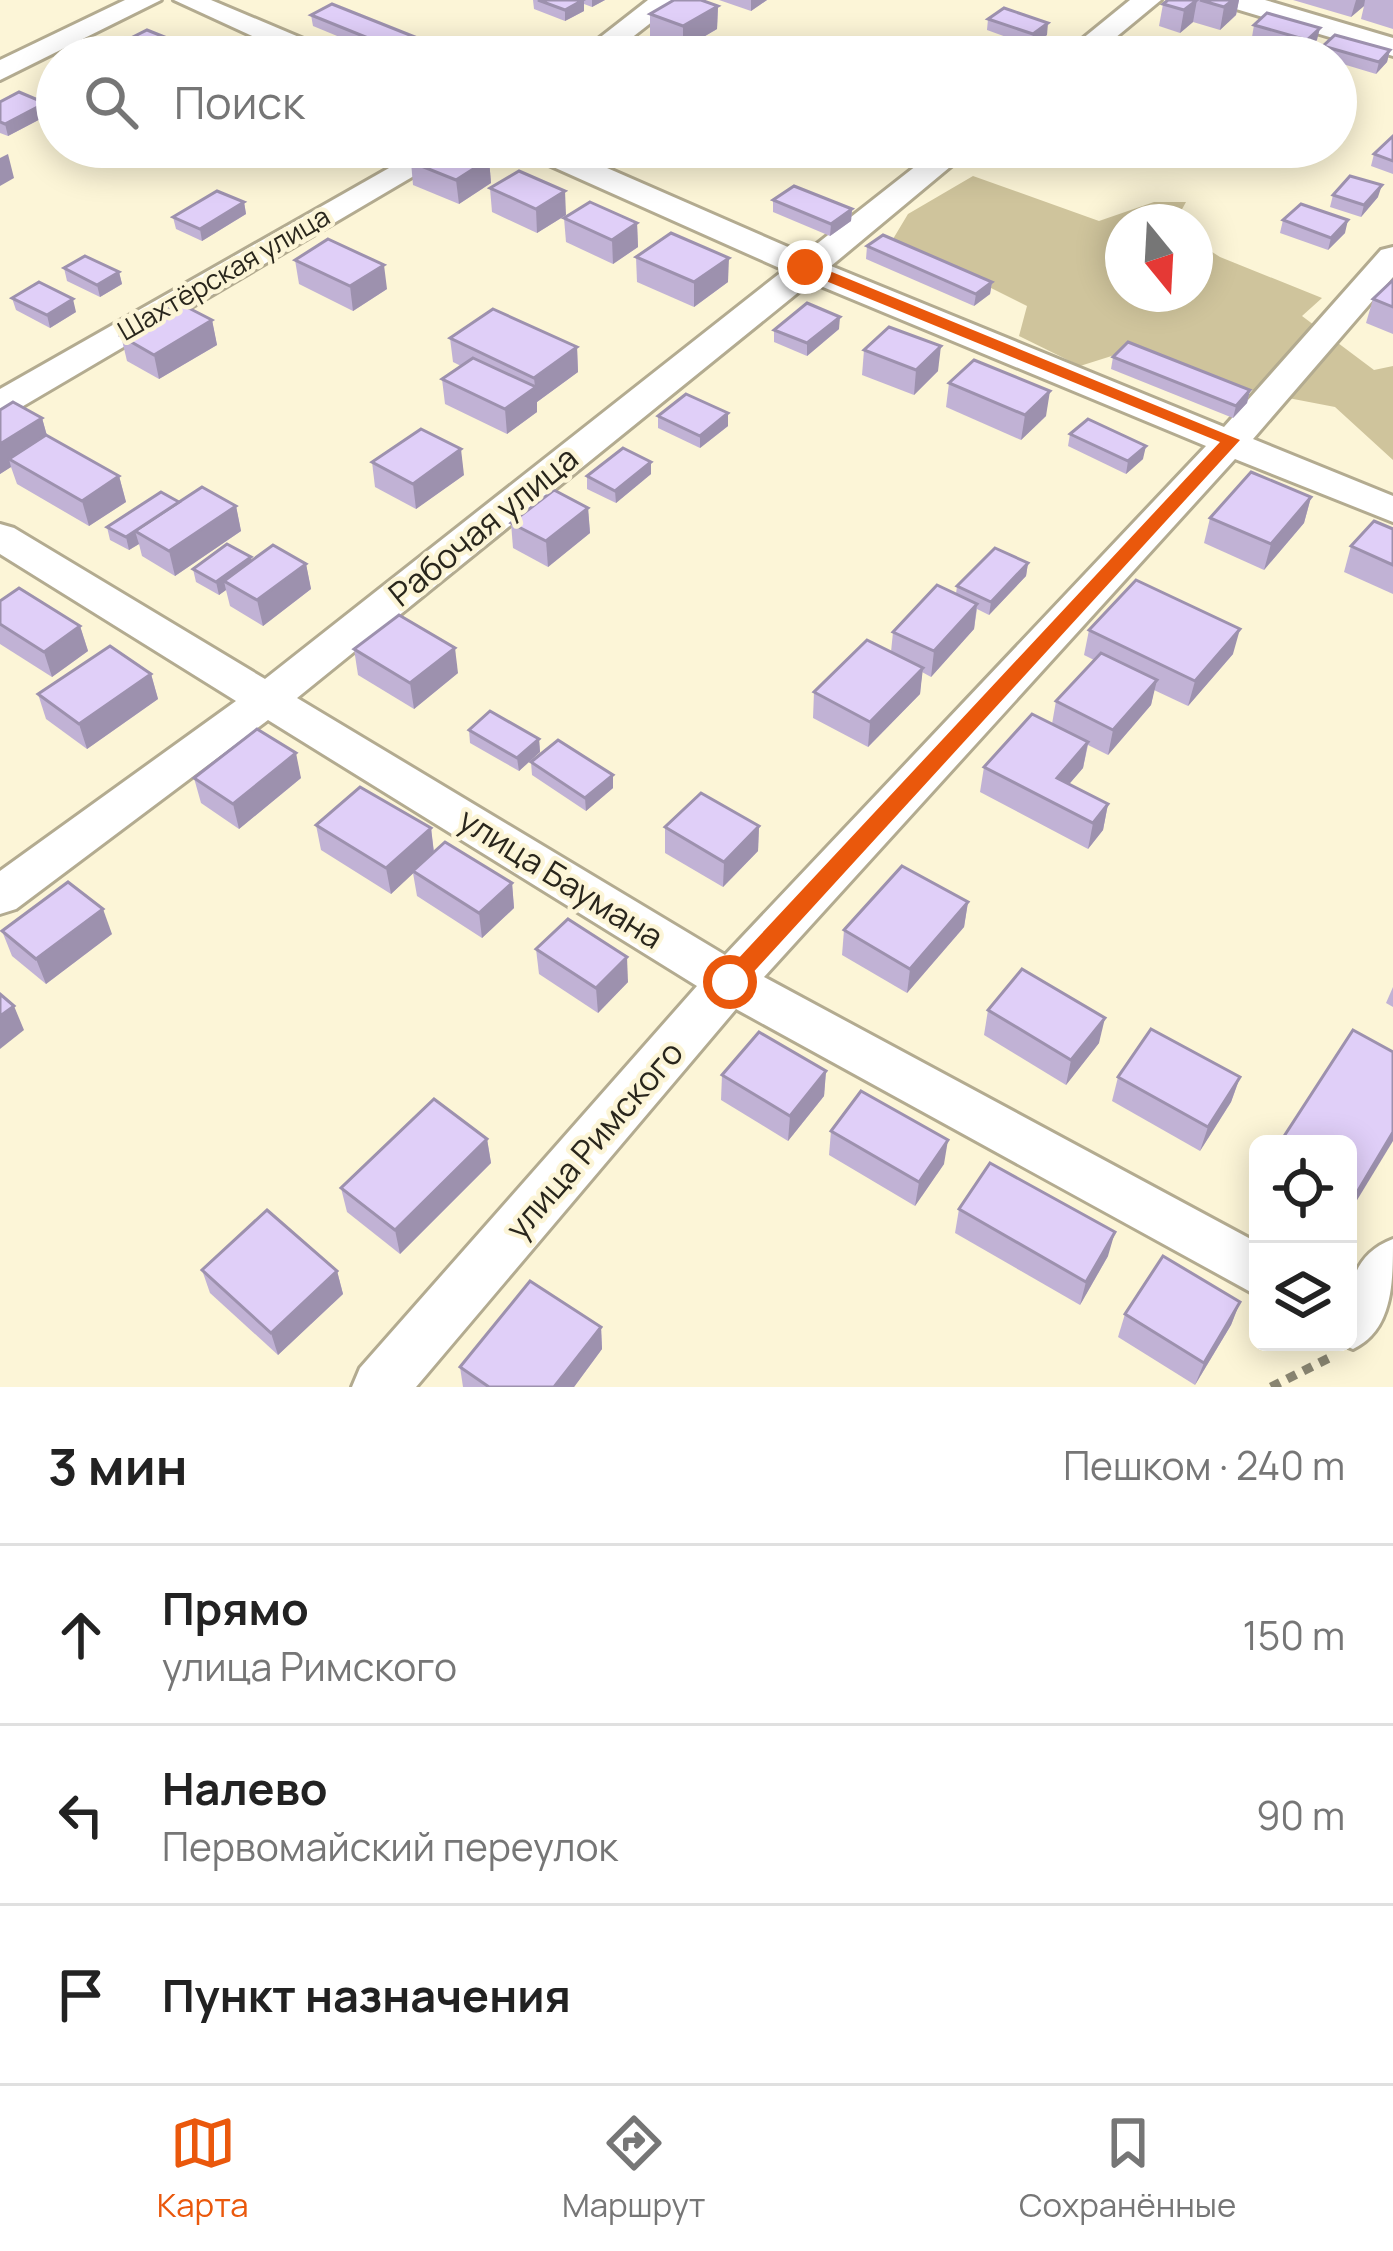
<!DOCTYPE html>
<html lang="ru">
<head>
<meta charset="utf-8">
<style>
  :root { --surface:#fff; --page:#f6f6f6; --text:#222; --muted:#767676; --line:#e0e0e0; --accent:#ea580c }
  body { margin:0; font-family:Manrope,sans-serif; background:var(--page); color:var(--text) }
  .controls { position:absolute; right:36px; bottom:36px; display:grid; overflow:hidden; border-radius:18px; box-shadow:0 6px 30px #0003 }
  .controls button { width:108px; height:108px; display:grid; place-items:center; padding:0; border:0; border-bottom:3px solid var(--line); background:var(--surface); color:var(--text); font:60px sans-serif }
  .compass { position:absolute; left:1105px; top:204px; width:108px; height:108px; border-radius:50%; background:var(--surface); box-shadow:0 6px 30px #0003; rotate:162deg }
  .stop { position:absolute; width:36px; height:36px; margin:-27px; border:9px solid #ea580c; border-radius:50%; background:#fff }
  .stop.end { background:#ea580c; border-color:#fff; box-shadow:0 3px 12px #0008 }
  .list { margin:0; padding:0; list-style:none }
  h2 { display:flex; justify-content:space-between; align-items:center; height:156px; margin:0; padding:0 48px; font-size:51px }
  h2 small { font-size:39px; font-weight:400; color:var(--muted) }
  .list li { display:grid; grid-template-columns:78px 1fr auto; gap:36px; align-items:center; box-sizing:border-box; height:180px; padding:0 48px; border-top:3px solid var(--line) }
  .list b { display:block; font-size:45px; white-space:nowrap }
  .list p { margin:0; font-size:39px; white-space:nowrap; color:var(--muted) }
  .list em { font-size:39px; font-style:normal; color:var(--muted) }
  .icon { flex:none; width:66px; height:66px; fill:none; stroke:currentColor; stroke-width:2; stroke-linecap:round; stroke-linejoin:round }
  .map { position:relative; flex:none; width:1393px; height:1387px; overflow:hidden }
  .search { position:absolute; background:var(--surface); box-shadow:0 6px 30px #0003; left:36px; right:36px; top:36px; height:132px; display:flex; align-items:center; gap:30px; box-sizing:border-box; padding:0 42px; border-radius:66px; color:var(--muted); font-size:45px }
  .sheet { height:696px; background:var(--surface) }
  nav { display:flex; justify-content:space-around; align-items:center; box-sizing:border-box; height:168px; border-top:3px solid var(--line); background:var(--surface); font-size:33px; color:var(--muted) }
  nav a { display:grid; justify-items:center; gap:6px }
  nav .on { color:var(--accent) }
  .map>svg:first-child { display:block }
  .green { fill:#cfc49c }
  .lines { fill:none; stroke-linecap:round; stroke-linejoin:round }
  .minor-casing { stroke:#b3ab90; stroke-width:6 }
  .path { stroke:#8a8672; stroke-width:9; stroke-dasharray:10 8; stroke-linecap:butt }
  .minor { fill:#fff; fill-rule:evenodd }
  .wall { fill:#c1b2d5 }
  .shaded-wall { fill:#9d91ae }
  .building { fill:#e0cff8; stroke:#9d91ae; stroke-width:3 }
  .route { fill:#ea580c }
  .labels { text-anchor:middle; stroke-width:9; stroke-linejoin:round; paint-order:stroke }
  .far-street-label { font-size:27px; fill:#29261c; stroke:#fcf5d7 }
  .street-label { font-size:33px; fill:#29261c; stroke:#fcf5d7 }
</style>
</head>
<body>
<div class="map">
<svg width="1393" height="1387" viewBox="0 0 1393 1387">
  <rect width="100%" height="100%" fill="#fcf5d7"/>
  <polygon class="green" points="973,176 1099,221 1154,202 1186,202 1175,222 1123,222 1123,294 1195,294 1195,241 1220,257 1322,298 1302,316 1374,370 1393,366 1393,460 1335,407 1257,392 1140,347 1080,366 1019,336 1027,306 893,239 908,214"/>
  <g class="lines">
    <defs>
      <g id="minor">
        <polygon points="125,0 161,0 0,80 0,60"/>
        <polygon points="174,0 211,0 332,51 336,57 298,57"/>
        <polygon points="648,0 680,0 607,57 575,57"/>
        <polygon points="1130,0 1161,0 1092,57 1060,57"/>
        <polygon points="1222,0 1265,0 1393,38 1393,56 1226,6"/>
        <polygon points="426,147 463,147 13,412 0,415 0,389"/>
        <path d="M518,147H559L804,254L940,147H974L831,266L1224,427L1381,250L1393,247V277L1253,439L1393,496V522L1235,459L764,977L1258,1243V1296L736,1009L416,1387H352L360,1368L697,986L268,720L16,909L0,914V871L236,701L0,554V524L14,528L265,679L784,270L522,153ZM811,282L1206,446L725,955L297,698Z"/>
        <path d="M1393,1239C1393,1283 1393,1330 1353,1349L1336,1342H1348C1348,1299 1346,1257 1393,1239Z"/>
      </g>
    </defs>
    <use href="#minor" class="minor-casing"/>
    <polyline class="path" points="1271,1387 1329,1358"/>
    <use href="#minor" class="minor"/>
  </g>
  <g class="wall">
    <polygon points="533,0 605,0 592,7 584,4 584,11 565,21 534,9"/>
    <polygon points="719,0 767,0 751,11"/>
    <polygon points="1168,0 1239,0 1236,15 1220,30 1193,22 1180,33 1159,26 1163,4"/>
    <polygon points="1293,0 1393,0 1393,29 1361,19 1364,6 1351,17"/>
    <polygon points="718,6 717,29 683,49 650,37 650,14"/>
    <polygon points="311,15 465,57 388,57 313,26"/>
    <polygon points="988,19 1047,35 1031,46 987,30"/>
    <polygon points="1254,25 1317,40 1304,52 1252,37"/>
    <polygon points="1323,46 1390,50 1387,62 1376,74 1336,62 1336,57 1321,57"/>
    <polygon points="113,47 169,49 154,57 116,57"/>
    <polygon points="0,102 45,103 48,115 8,136 0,133"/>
    <polygon points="1393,136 1393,174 1371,166 1374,154"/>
    <polygon points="314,147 363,147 341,160"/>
    <polygon points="1012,147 1073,147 1055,163"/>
    <polygon points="489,159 491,183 459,204 413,185 411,162"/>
    <polygon points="490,188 566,215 537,233 492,212"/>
    <polygon points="1333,195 1378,197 1361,217 1330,207"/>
    <polygon points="773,200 852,209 851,221 830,236 773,212"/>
    <polygon points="244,202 246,214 202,241 176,229 173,217"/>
    <polygon points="564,218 637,223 638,247 613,264 566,242"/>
    <polygon points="1283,220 1345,233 1328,250 1280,233"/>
    <polygon points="867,246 992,282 990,294 974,306 866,259"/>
    <polygon points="636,257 728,282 694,307 637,282"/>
    <polygon points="295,260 387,289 353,311 299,284"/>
    <polygon points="64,268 119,272 122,284 100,297 67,281"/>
    <polygon points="1393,280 1393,334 1366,323 1373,299"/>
    <polygon points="12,298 76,312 50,328 16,310"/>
    <polygon points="212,320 217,345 159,379 127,361 121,336"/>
    <polygon points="839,329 807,356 774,342 774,330"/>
    <polygon points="450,338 577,347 578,372 537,402 537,412 507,434 445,404 442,379 461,366 453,362"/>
    <polygon points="864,350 938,371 914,395 862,375"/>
    <polygon points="1113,357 1250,390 1247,403 1233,418 1111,369"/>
    <polygon points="949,383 1046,416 1021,440 946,407"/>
    <polygon points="0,410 42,418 47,436 119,476 126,502 89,526 17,484 11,467 0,474"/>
    <polygon points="658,416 728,426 700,448 658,428"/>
    <polygon points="1070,434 1143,459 1126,474 1068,446"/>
    <polygon points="372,462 464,475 416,509 375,487"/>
    <polygon points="651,474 616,503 587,489 587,476"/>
    <polygon points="1311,497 1304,523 1264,570 1204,543 1210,518"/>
    <polygon points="179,502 236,506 241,531 175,576 142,556 139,544 129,550 110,540 107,527"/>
    <polygon points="588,508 590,533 548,567 513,548 511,523"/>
    <polygon points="1393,529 1393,594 1344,572 1351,546"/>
    <polygon points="1028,563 1026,576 989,615 977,609 974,629 931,677 922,672 920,694 868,747 813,718 814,692 891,652 893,632 956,594 957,586"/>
    <polygon points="306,564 311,589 263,626 230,606 226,590 219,595 196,582 193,569"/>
    <polygon points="0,601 80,626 88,651 52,677 0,644"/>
    <polygon points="1089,630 1233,654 1188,706 1154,690 1151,705 1108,755 1088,745 1083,768 1069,784 1108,804 1103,830 1088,849 980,792 984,767 1052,724 1056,701 1094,660 1084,655"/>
    <polygon points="354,649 458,673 414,709 358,675"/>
    <polygon points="151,674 158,699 87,749 46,719 38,694"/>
    <polygon points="469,730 539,739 540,752 519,771 470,743"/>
    <polygon points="531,762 613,775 613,788 586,811 532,775"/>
    <polygon points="194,778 301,778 239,829 201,803"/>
    <polygon points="316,825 431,828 434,852 512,883 514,908 482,938 417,896 413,873 391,894 321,850"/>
    <polygon points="759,826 758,851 723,887 665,853 665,827"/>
    <polygon points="968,902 964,927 907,993 842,955 844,930"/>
    <polygon points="2,931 112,934 46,984 12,956"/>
    <polygon points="536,949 628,982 598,1013 539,974"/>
    <polygon points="1393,987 1393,1007 1386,1003"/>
    <polygon points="988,1010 1099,1043 1066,1085 984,1035"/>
    <polygon points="826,1071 824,1096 788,1141 721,1100 722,1075"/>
    <polygon points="1118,1077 1240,1077 1231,1102 1200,1151 1112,1101"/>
    <polygon points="831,1131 944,1164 915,1206 829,1155"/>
    <polygon points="487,1139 491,1163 400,1254 347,1212 341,1188"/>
    <polygon points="959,1209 1108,1256 1080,1305 955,1233"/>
    <polygon points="202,1270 337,1271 343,1294 278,1355 210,1293"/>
    <polygon points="1240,1302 1231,1325 1195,1385 1118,1337 1125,1314"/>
    <polygon points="601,1327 602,1349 574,1387 463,1387 460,1367"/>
  </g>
  <g class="shaded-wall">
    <polygon points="584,0 584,11 565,21 565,10"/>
    <polygon points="592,0 605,0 592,7"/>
    <polygon points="751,0 767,0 751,11"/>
    <polygon points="1197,0 1193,22 1180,33 1184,10"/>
    <polygon points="1233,0 1239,0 1236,15 1220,30 1224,7"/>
    <polygon points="1356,0 1365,0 1364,6 1351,17"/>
    <polygon points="718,6 717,29 683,49 683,26"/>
    <polygon points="1048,23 1047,35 1031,46 1033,34"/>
    <polygon points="1320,28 1317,40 1304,52 1307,40"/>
    <polygon points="167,38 169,49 154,57 133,57 133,55"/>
    <polygon points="1390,50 1387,62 1376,74 1379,62"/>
    <polygon points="45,103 48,115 8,136 5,124"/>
    <polygon points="341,147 363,147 341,160"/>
    <polygon points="1057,147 1073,147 1055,163"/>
    <polygon points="8,154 14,178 0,186 0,158"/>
    <polygon points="489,159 491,183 459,204 456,180"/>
    <polygon points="1382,185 1378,197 1361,217 1364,205"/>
    <polygon points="565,191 566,215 537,233 536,209"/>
    <polygon points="244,202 246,214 202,241 200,229"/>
    <polygon points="852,209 851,221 830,236 831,224"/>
    <polygon points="1348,220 1345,233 1328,250 1331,238"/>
    <polygon points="637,223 638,247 613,264 612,240"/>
    <polygon points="729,258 728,282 694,307 694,282"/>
    <polygon points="384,265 387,289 353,311 350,286"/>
    <polygon points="119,272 122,284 100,297 97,285"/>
    <polygon points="992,282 990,294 974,306 976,294"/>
    <polygon points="73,299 76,312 50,328 47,315"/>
    <polygon points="840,317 839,329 807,356 807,343"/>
    <polygon points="212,320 217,345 159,379 154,355"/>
    <polygon points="941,346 938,371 914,395 916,370"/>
    <polygon points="577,347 578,372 537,402 537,412 507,434 505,409 535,387 534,378"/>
    <polygon points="1250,390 1247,403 1233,418 1236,406"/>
    <polygon points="1050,391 1046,416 1021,440 1025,415"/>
    <polygon points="728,413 728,426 700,448 700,436"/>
    <polygon points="42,418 49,443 9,459 11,467 0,474 0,444"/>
    <polygon points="1146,446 1143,459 1126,474 1128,461"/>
    <polygon points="461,449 464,475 416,509 413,484"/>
    <polygon points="651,462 651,474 616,503 615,491"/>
    <polygon points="119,476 126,502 89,526 82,501"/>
    <polygon points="1311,497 1304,523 1264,570 1271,544"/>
    <polygon points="236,506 241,531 175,576 169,551"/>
    <polygon points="588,508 590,533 548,567 546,541"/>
    <polygon points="135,531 139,544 129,550 126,537"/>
    <polygon points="251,557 253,570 224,581 226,590 219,595 216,582"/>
    <polygon points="1028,563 1026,576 989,615 991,602"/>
    <polygon points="306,564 311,589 263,626 257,600"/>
    <polygon points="977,604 974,629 931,677 934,651"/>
    <polygon points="80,626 88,651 52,677 44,652"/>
    <polygon points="1240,629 1233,654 1188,706 1195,681"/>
    <polygon points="455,648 458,673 414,709 410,683"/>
    <polygon points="923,668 920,694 868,747 870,722"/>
    <polygon points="151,674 158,699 87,749 79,724"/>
    <polygon points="1157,680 1151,705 1108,755 1113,730"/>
    <polygon points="539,739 540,752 519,771 517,758"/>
    <polygon points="1088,742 1083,768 1052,804 1057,778"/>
    <polygon points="296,753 301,778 239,829 233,804"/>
    <polygon points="613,775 613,788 586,811 585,798"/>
    <polygon points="1108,804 1103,830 1088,849 1093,823"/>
    <polygon points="759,826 758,851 723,887 724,862"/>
    <polygon points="431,828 434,854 391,894 386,868"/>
    <polygon points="512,883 514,908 482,938 479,913"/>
    <polygon points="968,902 964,927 907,993 910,969"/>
    <polygon points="103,909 112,934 46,984 36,959"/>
    <polygon points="627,957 628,982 598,1013 596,988"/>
    <polygon points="14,1006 24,1030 0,1049 0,1016"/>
    <polygon points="1105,1018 1099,1043 1066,1085 1071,1060"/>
    <polygon points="826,1071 824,1096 788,1141 790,1116"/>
    <polygon points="1240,1077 1231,1102 1200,1151 1208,1127"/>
    <polygon points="1393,1132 1393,1141 1348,1215 1348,1207"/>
    <polygon points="487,1139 491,1163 400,1254 395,1230"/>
    <polygon points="948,1140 944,1164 915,1206 919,1182"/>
    <polygon points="1115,1232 1108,1256 1080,1305 1086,1282"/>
    <polygon points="337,1271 343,1294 278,1355 271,1333"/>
    <polygon points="1240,1302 1231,1325 1195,1385 1204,1363"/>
    <polygon points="601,1327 602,1349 574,1387 554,1387"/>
  </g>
  <g class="building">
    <polygon points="538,0 583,0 565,10"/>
    <polygon points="674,0 701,0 718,6 683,26 650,14"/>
    <polygon points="1168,0 1197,0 1184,10 1163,4"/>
    <polygon points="1200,0 1233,0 1224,7"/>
    <polygon points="332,4 465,57 415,57 311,15"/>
    <polygon points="1004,8 1048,23 1033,34 988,19"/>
    <polygon points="1267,13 1320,28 1307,40 1254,25"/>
    <polygon points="147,30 167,38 133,55 113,47"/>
    <polygon points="1335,35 1390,50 1379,62 1323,46"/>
    <polygon points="1124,40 1166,54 1162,57 1102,57"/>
    <polygon points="630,43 656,52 649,57 607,57"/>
    <polygon points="972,43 1004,54 1000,57 951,57"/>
    <polygon points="19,92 45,103 5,124 0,122 0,102"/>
    <polygon points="1393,136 1393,161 1374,154"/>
    <polygon points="434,147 458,147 489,159 456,180 411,162"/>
    <polygon points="519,171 565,191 536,209 490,188"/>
    <polygon points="1350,176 1382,185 1364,205 1333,195"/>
    <polygon points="794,186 852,209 831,224 773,200"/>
    <polygon points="217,191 244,202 200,229 173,217"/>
    <polygon points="590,202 637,223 612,240 564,218"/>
    <polygon points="1301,204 1348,220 1331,238 1283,220"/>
    <polygon points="671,233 729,258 694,282 636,257"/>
    <polygon points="883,235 992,282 976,294 867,246"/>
    <polygon points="328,239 384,265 350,286 295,260"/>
    <polygon points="85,256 119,272 97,285 64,268"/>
    <polygon points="1393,280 1393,307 1373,299"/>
    <polygon points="39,282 73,299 47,315 12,298"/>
    <polygon points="179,303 212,320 154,355 121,336"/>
    <polygon points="807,303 840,317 807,343 774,330"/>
    <polygon points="493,309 577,347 534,378 450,338"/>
    <polygon points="889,327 941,346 916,370 864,350"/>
    <polygon points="1128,342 1250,390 1236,406 1113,357"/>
    <polygon points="473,358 536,387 505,409 442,379"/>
    <polygon points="974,360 1050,391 1025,415 949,383"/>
    <polygon points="686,394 728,413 700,436 658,416"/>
    <polygon points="13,402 42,418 0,444 0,410"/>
    <polygon points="1088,419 1146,446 1128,461 1070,434"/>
    <polygon points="421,429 461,449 413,484 372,462"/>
    <polygon points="46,435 119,476 82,501 9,459"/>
    <polygon points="623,448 651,462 615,491 587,476"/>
    <polygon points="1251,472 1311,497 1271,544 1210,518"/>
    <polygon points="202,487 236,506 169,551 135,531"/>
    <polygon points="554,490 588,508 546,541 511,523"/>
    <polygon points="161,492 179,502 126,537 107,527"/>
    <polygon points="1374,521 1393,529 1393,565 1351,546"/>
    <polygon points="227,544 251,557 216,582 193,569"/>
    <polygon points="273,545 306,564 257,600 224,581"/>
    <polygon points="995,548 1028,563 991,602 957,586"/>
    <polygon points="1136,580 1240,629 1195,681 1089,630"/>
    <polygon points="937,585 977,604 934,651 893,632"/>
    <polygon points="19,588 80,626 44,652 0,624 0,601"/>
    <polygon points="399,615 455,648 410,683 354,649"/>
    <polygon points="867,640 923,668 870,722 814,692"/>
    <polygon points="110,646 151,674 79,724 38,694"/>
    <polygon points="1101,653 1157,680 1113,730 1056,701"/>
    <polygon points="490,711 539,739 517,758 469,730"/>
    <polygon points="1032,714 1088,742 1057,778 1108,804 1093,823 984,767"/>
    <polygon points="257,729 296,753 233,804 194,778"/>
    <polygon points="558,740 613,775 585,798 531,762"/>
    <polygon points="360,787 431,828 386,868 316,825"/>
    <polygon points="701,793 759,826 724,862 665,827"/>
    <polygon points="445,842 512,883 479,913 413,871"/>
    <polygon points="902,866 968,902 910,969 844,930"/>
    <polygon points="68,882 103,909 36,959 2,931"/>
    <polygon points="568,919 627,957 596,988 536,949"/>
    <polygon points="1022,969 1105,1018 1071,1060 988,1010"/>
    <polygon points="0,994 14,1006 0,1016"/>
    <polygon points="1151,1029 1240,1077 1208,1127 1118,1077"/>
    <polygon points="1353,1030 1393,1052 1393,1132 1350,1204 1348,1203 1348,1144 1279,1144"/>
    <polygon points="759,1032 826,1071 790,1116 722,1075"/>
    <polygon points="861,1091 948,1140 919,1182 831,1131"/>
    <polygon points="434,1099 487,1139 395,1230 341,1188"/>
    <polygon points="990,1163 1115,1232 1086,1282 959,1209"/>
    <polygon points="267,1210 337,1271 271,1333 202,1270"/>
    <polygon points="1163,1256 1240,1302 1204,1363 1125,1314"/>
    <polygon points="530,1281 601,1327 554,1387 489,1387 460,1367"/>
  </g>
  <polygon class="route" points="799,263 810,263 1240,440 738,989 722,989 722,976 1220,442 799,270"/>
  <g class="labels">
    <g class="far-street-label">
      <text transform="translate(224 274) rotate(-30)" y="9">Шахтёрская улица</text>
    </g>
    <g class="street-label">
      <text transform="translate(483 526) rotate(-39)" y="12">Рабочая улица</text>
      <text transform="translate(561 878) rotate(32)" y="12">улица Баумана</text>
      <text transform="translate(594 1140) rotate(-49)" y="12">улица Римского</text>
    </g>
  </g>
</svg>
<div class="controls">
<button><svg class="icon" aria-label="locate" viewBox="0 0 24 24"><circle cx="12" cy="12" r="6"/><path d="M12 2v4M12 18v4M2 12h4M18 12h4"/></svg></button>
<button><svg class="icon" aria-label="layers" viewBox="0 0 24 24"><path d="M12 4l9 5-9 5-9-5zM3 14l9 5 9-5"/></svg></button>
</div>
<svg class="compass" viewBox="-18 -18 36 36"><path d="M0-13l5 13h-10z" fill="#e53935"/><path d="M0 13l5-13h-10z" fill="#767676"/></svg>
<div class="stop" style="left:730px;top:982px"></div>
<div class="stop end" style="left:805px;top:267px"></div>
<div class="search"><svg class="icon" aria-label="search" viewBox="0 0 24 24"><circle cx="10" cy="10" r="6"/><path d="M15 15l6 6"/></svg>Поиск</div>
</div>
<section class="sheet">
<h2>3 мин<small>Пешком · 240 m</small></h2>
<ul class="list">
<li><svg class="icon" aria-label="ahead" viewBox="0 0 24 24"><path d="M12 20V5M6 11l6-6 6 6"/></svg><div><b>Прямо</b><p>улица Римского</p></div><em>150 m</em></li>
<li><svg class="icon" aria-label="left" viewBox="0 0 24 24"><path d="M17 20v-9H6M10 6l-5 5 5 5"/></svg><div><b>Налево</b><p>Первомайский переулок</p></div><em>90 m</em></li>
<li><svg class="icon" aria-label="arrive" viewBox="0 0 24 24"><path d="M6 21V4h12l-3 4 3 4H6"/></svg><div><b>Пункт назначения</b></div></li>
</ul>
</section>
<nav>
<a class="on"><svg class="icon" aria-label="map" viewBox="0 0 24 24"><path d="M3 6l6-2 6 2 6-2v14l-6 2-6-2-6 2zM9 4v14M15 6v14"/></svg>Карта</a>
<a><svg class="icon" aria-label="directions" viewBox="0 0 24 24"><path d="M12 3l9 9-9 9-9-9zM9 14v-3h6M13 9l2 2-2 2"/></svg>Маршрут</a>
<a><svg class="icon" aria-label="saved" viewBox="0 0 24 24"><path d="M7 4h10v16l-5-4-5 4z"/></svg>Сохранённые</a>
</nav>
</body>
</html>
